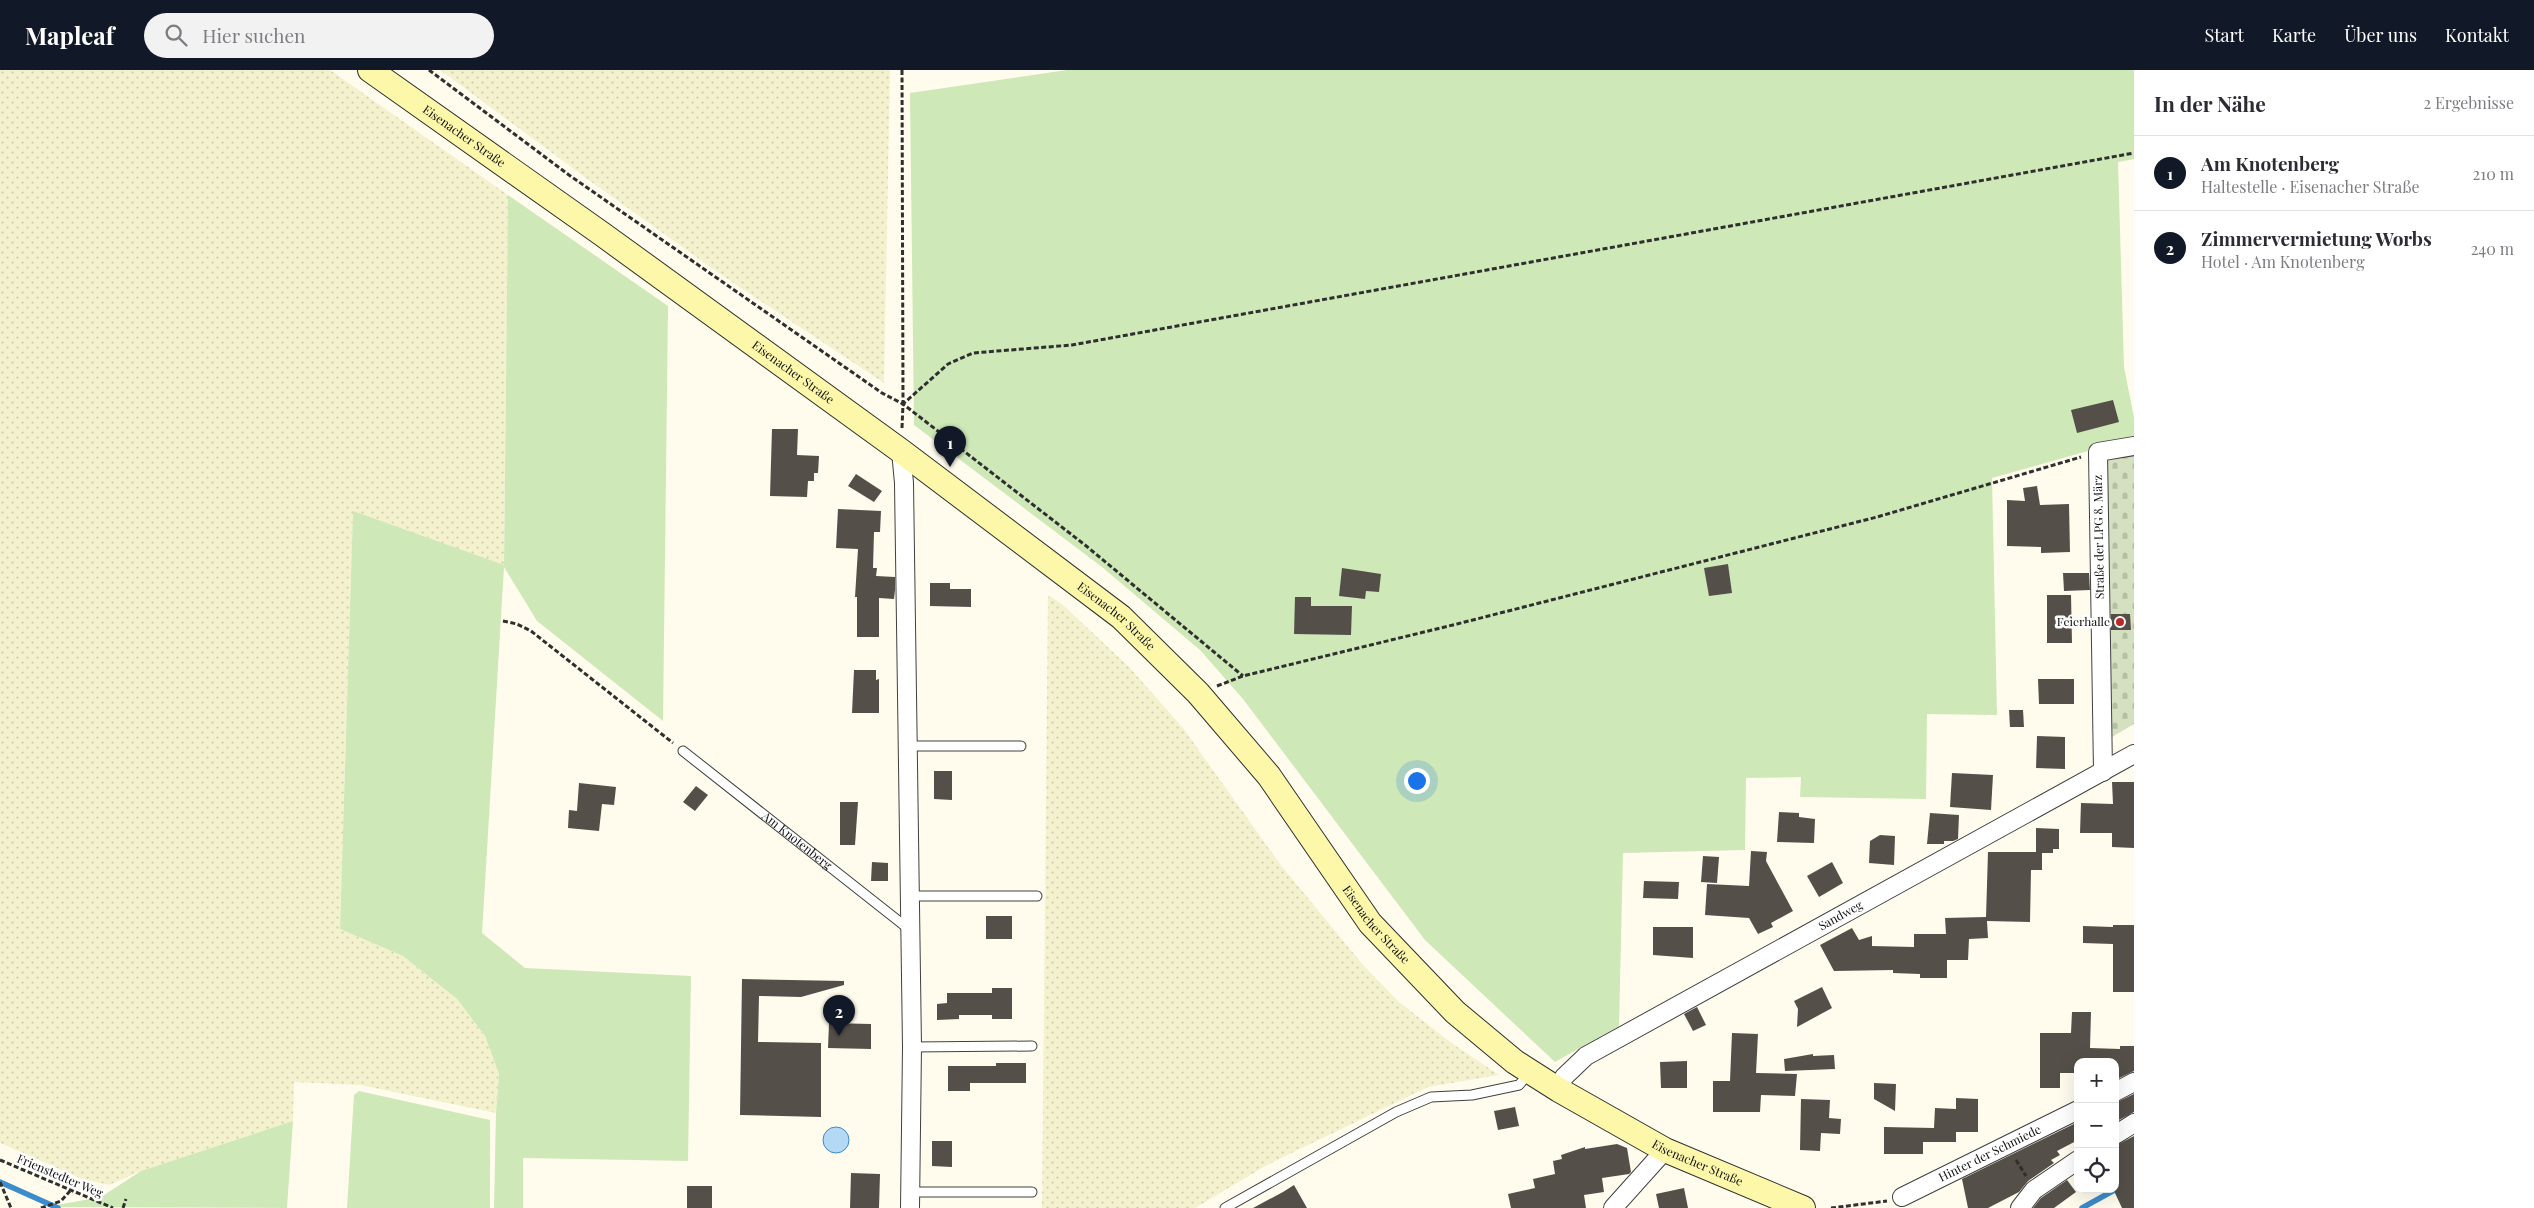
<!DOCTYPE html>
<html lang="de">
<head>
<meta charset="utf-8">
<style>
  :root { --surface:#fff; --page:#f2f2f3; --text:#2b2b33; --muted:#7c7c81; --line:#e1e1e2; --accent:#111827 }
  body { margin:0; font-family:"Playfair Display",serif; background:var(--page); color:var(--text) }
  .controls { position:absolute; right:15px; bottom:15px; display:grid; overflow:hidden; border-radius:10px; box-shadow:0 5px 20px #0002 }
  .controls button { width:45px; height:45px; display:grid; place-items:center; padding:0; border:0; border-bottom:1px solid var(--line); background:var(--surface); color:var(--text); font:25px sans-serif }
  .you { position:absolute; left:1416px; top:710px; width:18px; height:18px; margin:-12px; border:4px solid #fff; border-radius:50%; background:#1a73e8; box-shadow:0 0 0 8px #1a73e833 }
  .badge { display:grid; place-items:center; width:32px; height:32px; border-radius:50%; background:var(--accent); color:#fff; font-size:16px; font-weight:700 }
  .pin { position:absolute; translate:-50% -41px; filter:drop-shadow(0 1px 2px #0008) }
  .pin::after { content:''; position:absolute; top:26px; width:18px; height:15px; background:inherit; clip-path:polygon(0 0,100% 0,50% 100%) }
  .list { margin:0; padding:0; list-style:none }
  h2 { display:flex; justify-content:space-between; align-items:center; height:65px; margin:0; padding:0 20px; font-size:21px }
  h2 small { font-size:16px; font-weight:400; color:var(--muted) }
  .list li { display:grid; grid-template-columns:32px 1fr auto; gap:15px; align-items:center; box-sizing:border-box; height:75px; padding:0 20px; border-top:1px solid var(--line) }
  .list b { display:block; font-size:19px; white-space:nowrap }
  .list p { margin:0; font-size:16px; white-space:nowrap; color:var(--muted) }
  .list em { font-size:16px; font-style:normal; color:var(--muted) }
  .icon { flex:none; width:28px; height:28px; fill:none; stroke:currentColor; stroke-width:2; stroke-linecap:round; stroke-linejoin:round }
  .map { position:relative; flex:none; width:2134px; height:1138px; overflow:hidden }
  header { display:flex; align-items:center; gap:30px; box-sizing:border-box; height:70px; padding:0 25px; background:var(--accent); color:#fff }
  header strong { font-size:24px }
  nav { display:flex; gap:28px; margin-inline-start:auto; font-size:18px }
  .search { width:350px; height:45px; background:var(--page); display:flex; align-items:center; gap:12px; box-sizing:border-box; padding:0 18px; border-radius:28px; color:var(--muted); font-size:19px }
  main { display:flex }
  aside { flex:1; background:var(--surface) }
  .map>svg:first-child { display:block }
  .farmland { fill:url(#farmland-dots) }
  .green { fill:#cfe8b8 }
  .cemetery { fill:url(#cemetery-stones) }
  .water { fill:#b3d9f5; stroke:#3c8bca }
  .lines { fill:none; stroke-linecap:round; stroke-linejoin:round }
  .stream { stroke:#3c8bca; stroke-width:5.5 }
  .building { fill:#554f4a }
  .service-casing { stroke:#404040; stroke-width:11 }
  .minor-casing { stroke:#404040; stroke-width:20 }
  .secondary-casing { stroke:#2f2f2f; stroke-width:26 }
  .path { stroke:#2f2f2f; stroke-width:3; stroke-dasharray:5 2.5; stroke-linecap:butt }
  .service { stroke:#fff; stroke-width:9 }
  .minor { stroke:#fff; stroke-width:18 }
  .secondary { stroke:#fdf7aa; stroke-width:24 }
  .poi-dot { fill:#ba2829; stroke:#fff; stroke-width:2 }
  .labels { text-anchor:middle; stroke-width:5; stroke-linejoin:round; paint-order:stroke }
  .street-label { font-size:12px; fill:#0d0d0d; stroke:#fff }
  .poi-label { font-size:12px; fill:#0d0d0d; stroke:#fff; text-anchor:end }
</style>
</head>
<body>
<header>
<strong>Mapleaf</strong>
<div class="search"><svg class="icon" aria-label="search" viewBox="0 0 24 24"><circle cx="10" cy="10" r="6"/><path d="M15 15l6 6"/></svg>Hier suchen</div>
<nav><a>Start</a><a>Karte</a><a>Über uns</a><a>Kontakt</a></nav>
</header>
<main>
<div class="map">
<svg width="2134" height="1138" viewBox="0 0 2134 1138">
  <defs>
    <pattern id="farmland-dots" width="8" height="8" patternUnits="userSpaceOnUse" patternTransform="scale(1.25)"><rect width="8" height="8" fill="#f4f2ce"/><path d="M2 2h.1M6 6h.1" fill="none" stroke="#d0ceb0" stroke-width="1.8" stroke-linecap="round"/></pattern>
    <pattern id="cemetery-stones" width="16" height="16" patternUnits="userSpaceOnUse" patternTransform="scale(1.25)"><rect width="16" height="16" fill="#d4e0bf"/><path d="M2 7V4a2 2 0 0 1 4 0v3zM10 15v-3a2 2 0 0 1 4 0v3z" fill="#b5bfa3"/></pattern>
  </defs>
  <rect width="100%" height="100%" fill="#fffced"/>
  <g class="farmland">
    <polygon points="0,0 330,0 508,125 504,496 353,442 340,859 403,886 457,929 485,966 499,1004 496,1043 360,1015 294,1012 293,1051 141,1101 109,1115 82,1109 0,1073"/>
    <polygon points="440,0 890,0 884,313 720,204 590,111"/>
    <polygon points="1048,525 1062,534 1129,597 1183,658 1280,794 1363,895 1399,932 1453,974 1499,1005 1428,1017 1267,1095 1195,1138 1042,1138"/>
  </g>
  <g class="green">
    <polygon points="1067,0 2134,0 2134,89 2118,92 2124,297 2134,348 2134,368 1992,408 1997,645 1927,644 1926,729 1800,727 1801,707 1746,708 1745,780 1623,783 1619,956 1555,992 1425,870 1243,629 1200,580 1102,497 914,355 910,23"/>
    <polygon points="508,125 668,236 663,651 537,551 504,497 482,863 525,898 691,906 688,1091 523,1088 523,1138 494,1138 496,1043 499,1004 485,966 457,929 403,886 340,859 353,441 504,495"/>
    <polygon points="359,1021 490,1050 490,1138 347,1138 354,1025"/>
    <polygon points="293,1051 287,1138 46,1137 101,1127 141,1101"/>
  </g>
  <polygon class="cemetery" points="2134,384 2134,654 2112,667 2106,388"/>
  <circle class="water" cx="836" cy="1070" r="13"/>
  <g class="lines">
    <g class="stream">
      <polyline points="0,1112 58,1138"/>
      <polyline points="2082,1138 2120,1117"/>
    </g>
  </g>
  <g class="building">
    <polygon points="2113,330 2119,352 2077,363 2071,340"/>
    <polygon points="772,359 798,359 797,385 819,386 818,403 814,403 814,411 808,411 807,427 770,426"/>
    <polygon points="856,404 882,421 874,432 848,416"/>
    <polygon points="2037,416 2040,435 2069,434 2070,482 2041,483 2041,477 2007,476 2007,430 2025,431 2023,418"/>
    <polygon points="838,439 881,441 880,462 874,462 873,498 877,498 876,506 895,507 895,520 894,529 879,528 879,567 857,567 857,527 855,527 858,479 836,478"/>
    <polygon points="1728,494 1732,523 1709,526 1704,498"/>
    <polygon points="1342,498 1381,504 1379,522 1366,521 1365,529 1339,526"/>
    <polygon points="2063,503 2089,503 2090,520 2064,521"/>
    <polygon points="930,513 950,513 950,519 971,519 971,537 930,536"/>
    <polygon points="2047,525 2071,525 2072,573 2047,573"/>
    <polygon points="1295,527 1311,527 1311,536 1352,536 1351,565 1294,564"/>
    <polygon points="2111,544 2130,544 2131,560 2111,560"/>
    <polygon points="854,600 876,600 876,610 879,609 879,643 852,643"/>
    <polygon points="2038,609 2074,609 2074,634 2039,634"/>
    <polygon points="2009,640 2023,640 2024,657 2010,657"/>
    <polygon points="2037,666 2065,667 2065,699 2036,698"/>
    <polygon points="934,701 952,701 952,730 934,729"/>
    <polygon points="1952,703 1993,705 1991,740 1950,737"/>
    <polygon points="2112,712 2134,712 2134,778 2112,777 2112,763 2080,763 2081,733 2113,734"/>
    <polygon points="579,713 616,717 614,735 602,734 599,761 568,758 569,740 577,741"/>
    <polygon points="696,716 708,725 695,741 683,732"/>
    <polygon points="840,732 858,732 855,775 840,775"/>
    <polygon points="1779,742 1799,743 1799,747 1815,749 1814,773 1777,772"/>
    <polygon points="1930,743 1959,745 1958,769 1953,771 1944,771 1944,774 1927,774"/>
    <polygon points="2036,758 2059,759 2059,779 2053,779 2053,783 2042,783 2042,800 2031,800 2030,852 1987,851 1988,868 1969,869 1968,890 1947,890 1947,908 1920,908 1920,904 1893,903 1893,900 1834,901 1820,875 1852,858 1859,870 1872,866 1872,876 1914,877 1914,864 1946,864 1945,848 1986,847 1988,782 2036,782"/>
    <polygon points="1880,765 1895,766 1894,795 1869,793 1870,771"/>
    <polygon points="1751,781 1767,782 1766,791 1793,841 1771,853 1773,857 1758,864 1749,848 1705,845 1707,814 1749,816"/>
    <polygon points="1703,786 1719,787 1717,813 1701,812"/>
    <polygon points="872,792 888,793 888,811 871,811"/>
    <polygon points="1832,792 1843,813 1819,827 1807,806"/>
    <polygon points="1644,811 1679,812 1678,829 1643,828"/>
    <rect x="986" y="846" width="26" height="23"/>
    <polygon points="2113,855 2134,855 2134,922 2113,922 2113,874 2083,873 2083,856 2113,857"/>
    <polygon points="1653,857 1693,857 1693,888 1653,885"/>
    <polygon points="742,909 844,911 844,915 801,927 759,926 758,972 821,973 821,1047 740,1045"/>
    <polygon points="1822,917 1832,938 1797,957 1798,939 1794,931"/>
    <polygon points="992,918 1012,918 1012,949 992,949 992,945 959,945 959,949 937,950 937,934 947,933 947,923 992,923"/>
    <polygon points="1697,937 1706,955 1693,961 1684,944"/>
    <polygon points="2072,942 2091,942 2090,978 2120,979 2120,976 2134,976 2134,1001 2115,1010 2115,992 2078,992 2078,1003 2060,1003 2060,1018 2040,1018 2040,963 2071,963"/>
    <polygon points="829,953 871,954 871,979 828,978"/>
    <polygon points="1732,963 1758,964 1756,1003 1797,1004 1795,1026 1761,1025 1760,1042 1713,1042 1713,1011 1730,1011"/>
    <polygon points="1813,984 1813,986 1834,985 1835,999 1785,1001 1784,989"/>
    <polygon points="1687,991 1687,1018 1661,1018 1660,992"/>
    <polygon points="996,993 1026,993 1026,1013 970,1013 970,1021 948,1021 948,996 996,996"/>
    <polygon points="1874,1013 1896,1014 1895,1041 1874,1029"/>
    <polygon points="2134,1024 2134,1042 2115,1052 2115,1033"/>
    <polygon points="1956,1028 1978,1029 1978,1062 1956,1062 1956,1072 1923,1072 1923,1084 1884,1084 1884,1057 1934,1058 1935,1038 1956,1039"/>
    <polygon points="1801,1029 1830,1030 1829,1048 1841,1049 1840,1064 1821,1063 1820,1081 1800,1080"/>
    <polygon points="1515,1037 1519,1056 1498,1060 1494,1041"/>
    <polygon points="2078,1052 2078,1070 2057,1081 2060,1085 2051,1090 2054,1093 2028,1111 2019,1122 1988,1138 1968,1138 1962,1109"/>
    <polygon points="2134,1066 2134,1138 2122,1138 2115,1123 2115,1076"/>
    <polygon points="932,1071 952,1071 952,1097 932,1096"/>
    <polygon points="1617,1074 1627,1078 1631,1102 1629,1104 1602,1108 1604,1122 1584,1125 1586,1138 1511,1138 1508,1124 1535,1118 1533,1109 1555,1104 1553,1091 1562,1089 1561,1085 1585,1077 1585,1079"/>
    <polygon points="851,1103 880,1104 879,1138 850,1138"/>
    <polygon points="2067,1110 2076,1122 2054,1138 2033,1138 2041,1128"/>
    <polygon points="1294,1115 1307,1138 1253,1138 1283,1122"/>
    <rect x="687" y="1116" width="25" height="22"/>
    <polygon points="1684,1118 1688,1138 1659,1138 1656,1124"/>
  </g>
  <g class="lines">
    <defs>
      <g id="service">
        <polyline points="909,676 1021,676"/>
        <path id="s1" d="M683,681L910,860"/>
        <polyline points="909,826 1037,826"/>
        <polyline points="912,977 1032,976"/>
        <polyline points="911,1122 1032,1122"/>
        <polyline points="1225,1138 1396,1042 1431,1027 1472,1025 1519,1015 1530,1002"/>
      </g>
      <g id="minor">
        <polyline points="901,381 904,413 912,977 910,1138"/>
        <polyline points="2103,702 2098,382 2134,376"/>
        <path id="s2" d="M1559,1020L1564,1007L1586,986L2134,684"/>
        <polyline points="2115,1022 2134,1012"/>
        <polyline points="2115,1065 2134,1053"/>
        <path id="s3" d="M1902,1127L2078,1040"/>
        <polyline points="1613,1138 1665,1080"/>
        <polyline points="2020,1138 2034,1120 2078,1090"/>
      </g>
      <g id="secondary">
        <path id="s4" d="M370,0L602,164L901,381L1121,547L1198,623L1269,706L1370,853L1455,942L1515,992L1559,1020L1665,1080L1803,1138"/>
      </g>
    </defs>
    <use href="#service" class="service-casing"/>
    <use href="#minor" class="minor-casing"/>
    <use href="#secondary" class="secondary-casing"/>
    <g class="path">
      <polyline points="429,0 569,105 882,323 903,334 1085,475 1243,606"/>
      <polyline points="902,0 903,333"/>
      <polyline points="902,358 903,334 948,294 973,283 1072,275 2134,83"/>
      <polyline points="503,551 517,554 531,561 673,673"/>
      <polyline points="1217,616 1243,606 1457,554 1877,447 2081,387"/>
      <polyline points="0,1090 113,1138"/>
      <polyline points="2016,1090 2026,1106"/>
      <polyline points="0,1112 11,1138"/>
      <polyline points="41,1138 61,1131 70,1121"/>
      <polyline points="123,1138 126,1129"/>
      <polyline points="1831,1138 1887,1131"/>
    </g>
    <use href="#service" class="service"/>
    <use href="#minor" class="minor"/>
    <use href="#secondary" class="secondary"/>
  </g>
  <circle class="poi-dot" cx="2120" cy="552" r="5"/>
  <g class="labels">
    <g class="street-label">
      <text dy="4" stroke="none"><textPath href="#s4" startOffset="115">Eisenacher Straße</textPath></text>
      <text dy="4" stroke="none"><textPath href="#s4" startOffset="520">Eisenacher Straße</textPath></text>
      <text transform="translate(2099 467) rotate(-91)" y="4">Straße der LPG 8. März</text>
      <text dy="4" stroke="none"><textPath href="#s4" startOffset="925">Eisenacher Straße</textPath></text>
      <text dy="4" stroke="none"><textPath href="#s1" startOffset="145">Am Knotenberg</textPath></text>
      <text dy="4" stroke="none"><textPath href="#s2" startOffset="335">Sandweg</textPath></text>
      <text dy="4" stroke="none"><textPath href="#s4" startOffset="1330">Eisenacher Straße</textPath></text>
      <text dy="4" stroke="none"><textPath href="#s3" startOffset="98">Hinter der Schmiede</textPath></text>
      <text dy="4" stroke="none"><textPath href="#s4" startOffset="1735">Eisenacher Straße</textPath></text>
      <text transform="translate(60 1106) rotate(23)" y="4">Frienstedter Weg</text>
    </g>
    <g class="poi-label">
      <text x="2110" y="556">Feierhalle</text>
    </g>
  </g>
</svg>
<div class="controls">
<button>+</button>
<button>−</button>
<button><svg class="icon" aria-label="locate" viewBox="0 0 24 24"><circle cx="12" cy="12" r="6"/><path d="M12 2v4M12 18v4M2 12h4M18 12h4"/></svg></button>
</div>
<div class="you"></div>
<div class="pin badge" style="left:950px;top:397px">1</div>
<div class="pin badge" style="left:839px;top:966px">2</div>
</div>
<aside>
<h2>In der Nähe<small>2 Ergebnisse</small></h2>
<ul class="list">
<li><span class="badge">1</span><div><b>Am Knotenberg</b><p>Haltestelle · Eisenacher Straße</p></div><em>210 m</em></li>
<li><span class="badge">2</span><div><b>Zimmervermietung Worbs</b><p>Hotel · Am Knotenberg</p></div><em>240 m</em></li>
</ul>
</aside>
</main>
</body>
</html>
